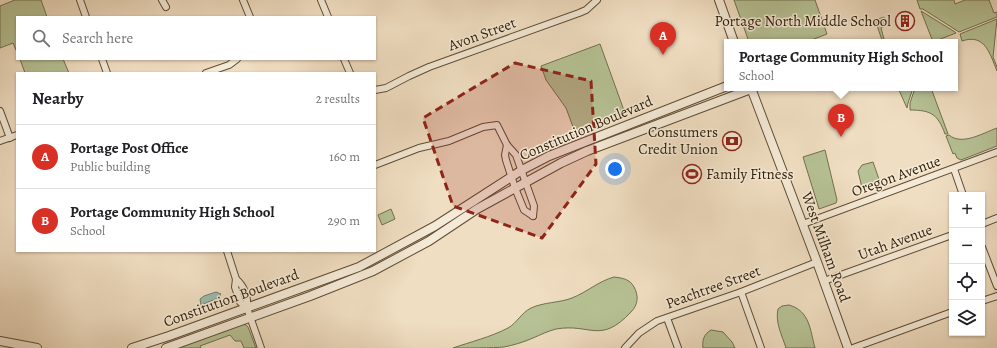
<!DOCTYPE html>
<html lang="en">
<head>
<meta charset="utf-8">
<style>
  :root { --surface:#fff; --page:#f2f2f2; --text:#202124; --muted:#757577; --line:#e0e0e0; --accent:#d93025 }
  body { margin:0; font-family:Alegreya,serif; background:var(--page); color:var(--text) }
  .controls { position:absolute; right:12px; bottom:12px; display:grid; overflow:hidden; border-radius:0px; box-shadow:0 1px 3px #0004 }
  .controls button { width:36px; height:36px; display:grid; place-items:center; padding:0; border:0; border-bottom:1px solid var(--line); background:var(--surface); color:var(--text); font:20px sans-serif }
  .you { position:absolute; left:615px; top:169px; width:14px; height:14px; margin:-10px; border:3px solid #fff; border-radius:50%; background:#1a73e8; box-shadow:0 0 0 6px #1a73e833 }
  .badge { display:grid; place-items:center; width:26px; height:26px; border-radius:50%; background:var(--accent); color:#fff; font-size:13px; font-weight:700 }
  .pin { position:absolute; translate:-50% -33px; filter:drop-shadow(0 1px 2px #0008) }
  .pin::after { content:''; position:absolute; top:21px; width:14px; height:12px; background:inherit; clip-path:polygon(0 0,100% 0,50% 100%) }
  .popup { position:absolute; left:724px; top:39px; width:234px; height:52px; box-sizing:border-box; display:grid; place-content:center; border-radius:0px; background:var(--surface); filter:drop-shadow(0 1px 3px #0005); font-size:13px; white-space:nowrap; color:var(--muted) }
  .popup b { font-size:15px; color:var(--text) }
  .popup::after { content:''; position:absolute; left:50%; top:100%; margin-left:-8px; border:8px solid transparent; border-top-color:var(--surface) }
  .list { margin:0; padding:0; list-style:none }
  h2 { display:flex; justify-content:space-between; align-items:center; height:52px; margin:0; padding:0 16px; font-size:17px }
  h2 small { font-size:13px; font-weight:400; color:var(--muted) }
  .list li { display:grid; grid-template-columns:26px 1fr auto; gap:12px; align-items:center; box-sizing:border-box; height:64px; padding:0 16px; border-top:1px solid var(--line) }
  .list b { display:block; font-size:15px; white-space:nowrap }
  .list p { margin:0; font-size:13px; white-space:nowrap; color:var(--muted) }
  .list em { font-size:13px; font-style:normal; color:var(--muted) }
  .icon { flex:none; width:22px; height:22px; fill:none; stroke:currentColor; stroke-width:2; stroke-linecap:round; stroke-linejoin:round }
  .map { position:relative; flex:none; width:997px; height:348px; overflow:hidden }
  .search { position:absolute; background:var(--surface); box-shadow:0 1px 3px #0004; left:16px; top:16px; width:360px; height:44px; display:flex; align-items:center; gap:10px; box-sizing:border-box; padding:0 14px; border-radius:0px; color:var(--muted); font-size:15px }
  .panel { position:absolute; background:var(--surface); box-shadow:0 1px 3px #0004; left:16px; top:72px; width:360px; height:180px; border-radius:0px }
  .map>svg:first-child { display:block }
  .green { fill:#b6c295; stroke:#72704e }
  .water { fill:#9bbdae; stroke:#707d6b }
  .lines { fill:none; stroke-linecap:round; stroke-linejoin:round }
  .minor-casing { stroke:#5f4d35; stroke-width:8 }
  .tertiary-casing { stroke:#5f4d35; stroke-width:10 }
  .minor { stroke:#f5ead7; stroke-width:6 }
  .tertiary { stroke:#f5ead7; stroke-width:8 }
  .marked { fill:#8f2418; fill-opacity:0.2; stroke:#8f2418; stroke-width:3; stroke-dasharray:8 5; stroke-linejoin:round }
  .labels { text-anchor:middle; stroke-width:3; stroke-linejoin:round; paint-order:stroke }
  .poi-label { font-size:15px; fill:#2f1d06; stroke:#f5ead7; text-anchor:end }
  .street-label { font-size:15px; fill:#2f1d06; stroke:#f5ead7 }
</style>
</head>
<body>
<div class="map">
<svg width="997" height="348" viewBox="0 0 997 348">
  <rect width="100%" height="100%" fill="#f0dec2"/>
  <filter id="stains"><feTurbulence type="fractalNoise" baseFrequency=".005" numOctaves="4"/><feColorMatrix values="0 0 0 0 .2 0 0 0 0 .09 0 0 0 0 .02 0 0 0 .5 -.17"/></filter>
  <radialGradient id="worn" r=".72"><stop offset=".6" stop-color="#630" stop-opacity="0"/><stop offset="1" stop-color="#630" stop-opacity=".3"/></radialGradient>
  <g class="green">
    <polygon points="15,0 41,0 47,17 17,17 17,52 13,43 0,48 0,6"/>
    <polygon points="734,0 815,0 827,34 806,42 749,42"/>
    <polygon points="917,0 954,0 955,4 965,0 989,0 994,13 997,12 997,17 959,32 923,9 920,9"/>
    <polygon points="921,11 955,32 956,33 933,42"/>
    <polygon points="884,17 887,25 881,28 884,39 882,40 875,20"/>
    <path d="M997,19L993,57L997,67V71C990,54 985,33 962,41L960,34Z"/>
    <polygon points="600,44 626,116 576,135 566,108 546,80 541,66"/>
    <polygon points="20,59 63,59 69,73 25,73"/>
    <polygon points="898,88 913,88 908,103 907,108"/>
    <path d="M915,88H931L948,134H945C938,115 932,110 910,110V103Z"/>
    <path d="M997,128V146L961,160L957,158L955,153L953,154L946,136L949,135C962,146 983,133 997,128Z"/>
    <polygon points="825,150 837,200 836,203 819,209 803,157"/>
    <polygon points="873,162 881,185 863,192 858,171 862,165"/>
    <polygon points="391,209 395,219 382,225 378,215"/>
    <path d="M614,277C622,278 630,279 634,287C639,296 638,305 631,312C600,345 591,323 556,329C548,331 540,335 533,338C524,342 514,345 504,347C494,348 465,348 453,348C470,342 491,337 508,328C517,323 521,313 531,308C544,302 559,303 572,298C587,292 599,281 614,277Z"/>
    <path d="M789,305C810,311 810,330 815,348H786C782,335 775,323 778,309L782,306Z"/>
    <polygon points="241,324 246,325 248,327 256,348 244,348 241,341 235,341 230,335 200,346 201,348 174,348"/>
    <path d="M711,330L723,332L732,342L735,348H703C702,340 704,334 711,330Z"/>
  </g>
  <polygon class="water" points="216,292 221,294 218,298 201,305 200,299 204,296"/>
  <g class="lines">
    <defs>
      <g id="minor">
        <polyline points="80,0 86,17"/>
        <polyline points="162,0 166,7"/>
        <polyline points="243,0 250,17"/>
        <polyline points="321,0 328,17"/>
        <polyline points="102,59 107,73"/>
        <polyline points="344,59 350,73"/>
        <polyline points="206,73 229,65 237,59"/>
        <polyline points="375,90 386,88 409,76 429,67 579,13 586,10 597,0"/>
        <polyline points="0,111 10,138"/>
        <polyline points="0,141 17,135"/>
        <polyline points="507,145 505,155 506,160 515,188 524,210 533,216"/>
        <polyline points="375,165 419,148 449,141 483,127 497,125 507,145 516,155 534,206 533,216"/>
        <polyline points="954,169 963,195"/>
        <polyline points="803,224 997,152"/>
        <polyline points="982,224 997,218"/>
        <polyline points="982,247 997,286"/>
        <polyline points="227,251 236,279 235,287 240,302 247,308 261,348"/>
        <path d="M236,279C245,287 248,296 247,308"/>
        <polyline points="824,281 952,235"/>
        <polyline points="741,292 761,348"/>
        <polyline points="982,301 997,296"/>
        <polyline points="667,318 678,348"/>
        <polyline points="625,348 639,333 657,321 741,292 817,262"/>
        <polyline points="853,348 952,312"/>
      </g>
      <g id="tertiary">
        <polyline points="719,0 734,42"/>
        <polyline points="751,88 817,262 848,348"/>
        <polyline points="0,341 37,348"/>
        <polyline points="132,348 169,336 359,267 435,226 522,170 549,156 727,86"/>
        <polyline points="166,348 310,296 373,271 429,241 477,209 561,163 587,151 751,89"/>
      </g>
    </defs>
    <use href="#minor" class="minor-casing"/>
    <use href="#tertiary" class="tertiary-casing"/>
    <use href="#minor" class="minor"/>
    <use href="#tertiary" class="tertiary"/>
  </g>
  <path class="marked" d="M515,63L591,81L596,164L542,238L453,206L423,118Z"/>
  <defs>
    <symbol id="building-ring" viewBox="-11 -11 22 22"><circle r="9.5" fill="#f5ead7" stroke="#8f2418" stroke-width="1.5"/><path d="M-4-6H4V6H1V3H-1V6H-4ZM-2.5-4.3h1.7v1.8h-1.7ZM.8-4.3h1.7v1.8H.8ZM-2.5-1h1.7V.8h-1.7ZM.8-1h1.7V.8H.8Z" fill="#8f2418"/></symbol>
    <symbol id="bank-ring" viewBox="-11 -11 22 22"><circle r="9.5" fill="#f5ead7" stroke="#8f2418" stroke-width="1.5"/><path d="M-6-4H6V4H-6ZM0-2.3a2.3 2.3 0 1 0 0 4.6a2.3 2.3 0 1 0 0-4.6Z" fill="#8f2418"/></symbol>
    <symbol id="stadium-ring" viewBox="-11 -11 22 22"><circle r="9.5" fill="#f5ead7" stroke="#8f2418" stroke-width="1.5"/><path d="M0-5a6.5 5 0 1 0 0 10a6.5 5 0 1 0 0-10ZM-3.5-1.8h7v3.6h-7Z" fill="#8f2418"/></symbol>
  </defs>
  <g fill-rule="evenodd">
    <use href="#building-ring" x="894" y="10" width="22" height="22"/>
    <use href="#bank-ring" x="721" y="130" width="22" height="22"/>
    <use href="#stadium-ring" x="681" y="163" width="22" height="22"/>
  </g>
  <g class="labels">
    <g class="poi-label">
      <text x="891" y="26">Portage North Middle School</text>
      <text x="718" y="137">Consumers<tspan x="718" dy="17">Credit Union</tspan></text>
      <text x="706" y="179" text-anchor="start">Family Fitness</text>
    </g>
    <g class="street-label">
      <text transform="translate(482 34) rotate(-20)" y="5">Avon Street</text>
      <text transform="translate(586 128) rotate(-23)" y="5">Constitution Boulevard</text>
      <text transform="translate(896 176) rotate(-20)" y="5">Oregon Avenue</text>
      <text transform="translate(895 242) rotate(-20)" y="5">Utah Avenue</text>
      <text transform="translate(826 247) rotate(70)" y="5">West Milham Road</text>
      <text transform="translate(713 287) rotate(-20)" y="5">Peachtree Street</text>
      <text transform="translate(231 298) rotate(-20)" y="5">Constitution Boulevard</text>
    </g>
  </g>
  <rect width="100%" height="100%" filter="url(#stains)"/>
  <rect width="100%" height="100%" fill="url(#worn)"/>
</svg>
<div class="controls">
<button>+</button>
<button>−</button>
<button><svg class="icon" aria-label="locate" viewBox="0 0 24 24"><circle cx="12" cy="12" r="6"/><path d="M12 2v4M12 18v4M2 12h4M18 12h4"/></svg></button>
<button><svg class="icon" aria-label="layers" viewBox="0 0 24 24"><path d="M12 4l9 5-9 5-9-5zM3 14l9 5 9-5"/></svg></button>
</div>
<div class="you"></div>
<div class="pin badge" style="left:663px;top:55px">A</div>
<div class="pin badge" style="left:841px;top:137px">B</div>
<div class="popup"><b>Portage Community High School</b>School</div>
<div class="search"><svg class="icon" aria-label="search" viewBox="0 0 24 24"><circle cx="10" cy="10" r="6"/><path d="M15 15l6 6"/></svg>Search here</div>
<section class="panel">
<h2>Nearby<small>2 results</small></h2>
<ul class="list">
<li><span class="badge">A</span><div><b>Portage Post Office</b><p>Public building</p></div><em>160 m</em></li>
<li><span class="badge">B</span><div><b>Portage Community High School</b><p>School</p></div><em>290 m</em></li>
</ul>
</section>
</div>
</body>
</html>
